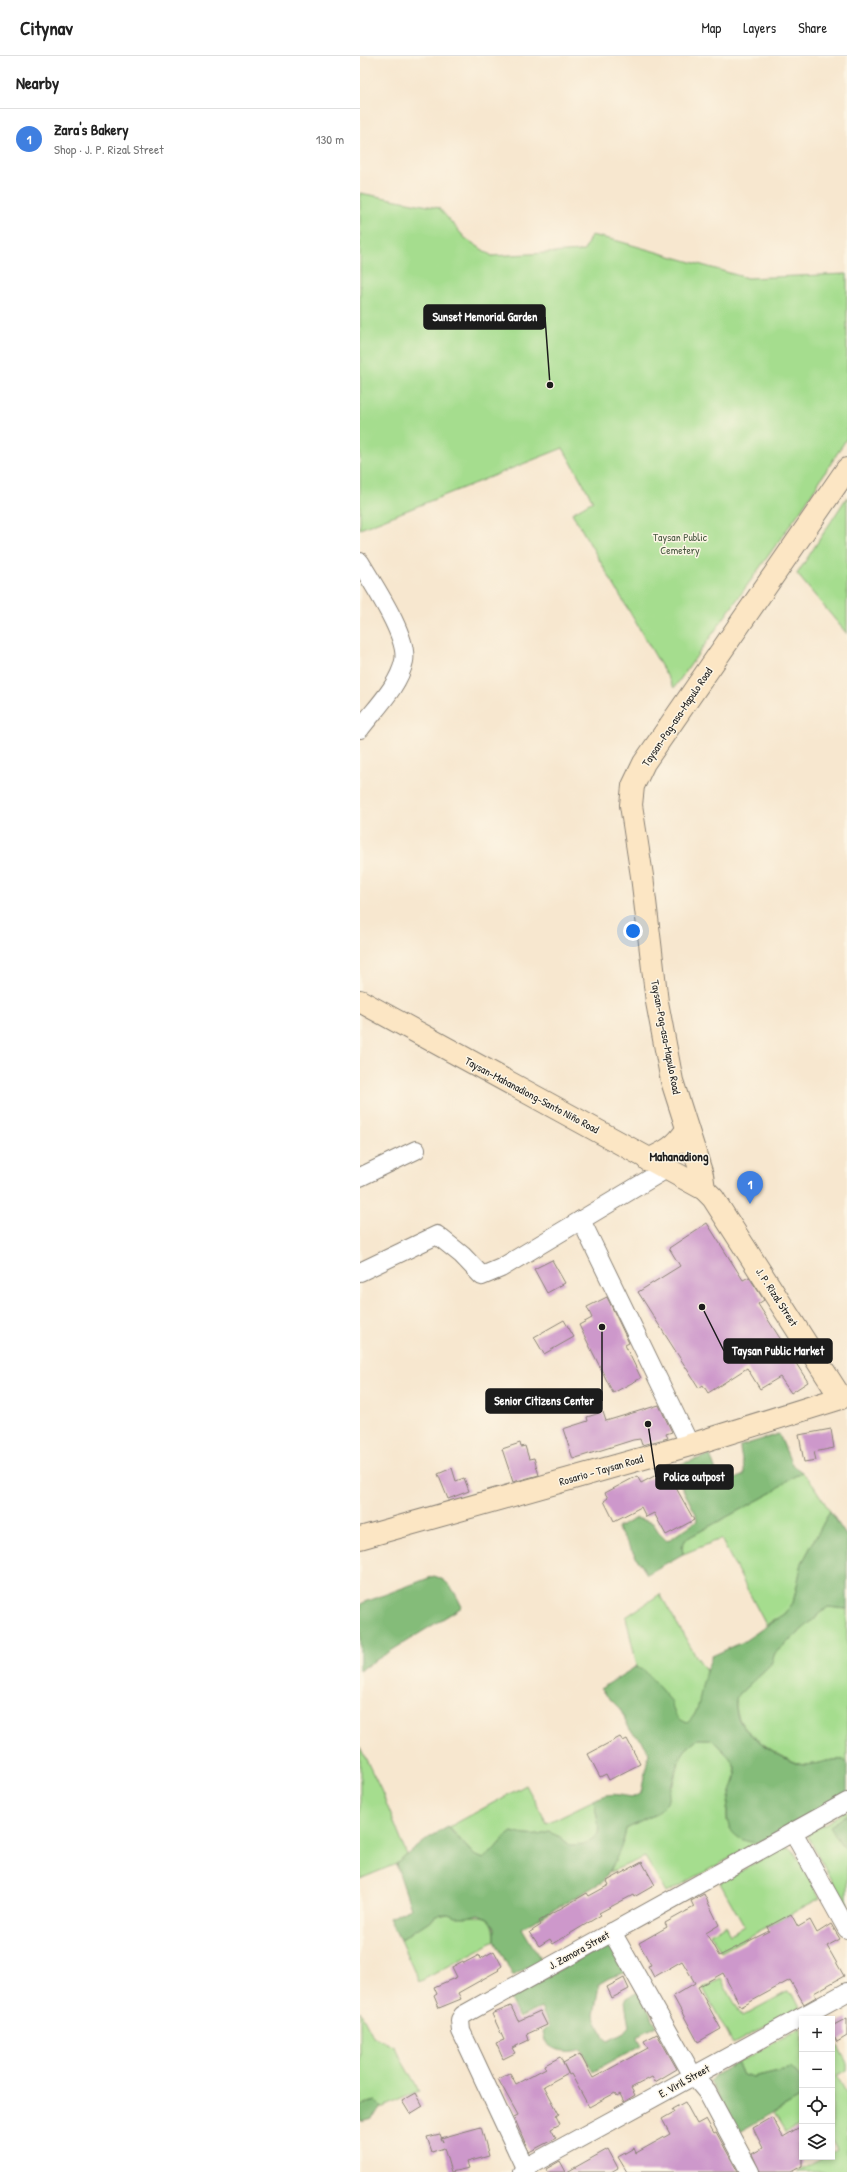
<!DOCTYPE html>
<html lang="en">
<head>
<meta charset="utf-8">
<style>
  :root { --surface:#fff; --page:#f6f6f6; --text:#222; --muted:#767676; --line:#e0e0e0; --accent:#b45309 }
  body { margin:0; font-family:"Patrick Hand",sans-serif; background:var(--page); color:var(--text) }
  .controls { position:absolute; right:12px; bottom:12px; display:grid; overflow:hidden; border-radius:0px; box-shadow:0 2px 6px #0003 }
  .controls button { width:36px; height:36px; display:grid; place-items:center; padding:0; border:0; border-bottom:1px solid var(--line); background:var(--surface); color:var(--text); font:20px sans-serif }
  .you { position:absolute; left:273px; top:875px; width:14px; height:14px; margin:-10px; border:3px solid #fff; border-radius:50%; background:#1a73e8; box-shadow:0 0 0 6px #1a73e833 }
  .badge { display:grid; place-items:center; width:26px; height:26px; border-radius:50%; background:var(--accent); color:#fff; font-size:13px; font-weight:700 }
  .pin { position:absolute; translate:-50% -33px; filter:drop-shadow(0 1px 2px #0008) }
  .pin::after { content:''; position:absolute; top:21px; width:14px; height:12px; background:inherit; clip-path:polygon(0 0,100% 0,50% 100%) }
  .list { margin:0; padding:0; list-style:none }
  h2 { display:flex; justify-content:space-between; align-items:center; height:52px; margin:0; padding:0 16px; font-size:17px }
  h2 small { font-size:13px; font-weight:400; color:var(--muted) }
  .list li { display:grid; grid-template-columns:26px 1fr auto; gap:12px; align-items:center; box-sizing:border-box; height:60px; padding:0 16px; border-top:1px solid var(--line) }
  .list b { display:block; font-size:15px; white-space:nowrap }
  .list p { margin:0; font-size:13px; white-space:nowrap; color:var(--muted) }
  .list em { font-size:13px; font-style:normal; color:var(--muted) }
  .icon { flex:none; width:22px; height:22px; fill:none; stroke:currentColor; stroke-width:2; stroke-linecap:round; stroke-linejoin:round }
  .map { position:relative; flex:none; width:487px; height:2116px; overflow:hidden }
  header { display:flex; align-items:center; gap:24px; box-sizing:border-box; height:56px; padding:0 20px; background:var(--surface); border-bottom:1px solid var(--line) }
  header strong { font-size:19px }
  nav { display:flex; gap:22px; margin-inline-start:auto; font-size:14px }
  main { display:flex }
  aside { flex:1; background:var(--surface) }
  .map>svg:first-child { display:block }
  .green { fill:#a5dd8e; stroke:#607c55 }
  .forest { fill:#84bc79; stroke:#506c4a }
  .building { fill:#cd98cb }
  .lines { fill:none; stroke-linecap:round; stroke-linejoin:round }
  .street-casing { stroke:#8a8276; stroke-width:20 }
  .secondary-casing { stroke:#8a8276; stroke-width:24 }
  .street { stroke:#fff; stroke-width:18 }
  .secondary { stroke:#fce6c4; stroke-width:22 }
  .labels { text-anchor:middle; stroke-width:3; stroke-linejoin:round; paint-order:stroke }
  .park-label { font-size:11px; fill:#45563e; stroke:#fcf5e5 }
  .street-label { font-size:11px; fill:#1c1c1c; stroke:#fcf5e5 }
  .quarter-label { font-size:13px; font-weight:bold; fill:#1c1c1c; stroke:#fcf5e5 }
  .leader { fill:none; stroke:#1c1c1c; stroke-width:1.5 }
  .callout-dot { fill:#1c1c1c; stroke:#fcf5e5; stroke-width:1.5 }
  .callout { fill:#1c1c1c; stroke:#1c1c1c; stroke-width:1.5 }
  .callout-label { font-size:12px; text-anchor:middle; font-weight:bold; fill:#fff }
</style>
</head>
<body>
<header>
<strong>Citynav</strong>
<nav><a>Map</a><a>Layers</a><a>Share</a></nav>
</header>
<main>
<aside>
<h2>Nearby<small></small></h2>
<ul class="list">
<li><span class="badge" style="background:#3f7fe0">1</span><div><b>Zara's Bakery</b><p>Shop · J. P. Rizal Street</p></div><em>130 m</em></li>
</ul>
</aside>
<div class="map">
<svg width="487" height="2116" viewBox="0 0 487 2116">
  <rect width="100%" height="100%" fill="#fcf5e5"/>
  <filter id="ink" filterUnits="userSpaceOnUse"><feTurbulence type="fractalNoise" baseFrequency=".025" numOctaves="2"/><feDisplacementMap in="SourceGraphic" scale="8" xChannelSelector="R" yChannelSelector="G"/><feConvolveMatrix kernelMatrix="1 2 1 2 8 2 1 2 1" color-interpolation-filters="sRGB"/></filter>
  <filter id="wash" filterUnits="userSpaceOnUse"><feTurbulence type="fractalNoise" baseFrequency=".012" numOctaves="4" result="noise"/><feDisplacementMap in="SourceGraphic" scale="16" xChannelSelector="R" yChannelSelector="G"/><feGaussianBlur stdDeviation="0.9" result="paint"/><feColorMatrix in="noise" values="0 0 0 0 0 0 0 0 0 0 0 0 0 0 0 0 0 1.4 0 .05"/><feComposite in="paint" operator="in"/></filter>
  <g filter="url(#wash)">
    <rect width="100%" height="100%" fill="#f7e7cf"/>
    <g class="green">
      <polygon points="0,137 79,152 105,182 132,200 224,195 231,179 258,185 387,222 487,218 487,382 443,451 314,632 212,457 233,445 203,392 0,473"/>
      <polygon points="487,441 487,578 437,518"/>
      <polygon points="442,1416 449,1423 470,1455 442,1507 433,1547 424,1558 406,1569 361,1483 323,1498 322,1490 326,1483 413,1436 428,1424"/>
      <path d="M300,1538L334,1597L346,1614C342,1631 342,1656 327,1667L318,1663L285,1615L277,1610L266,1561Z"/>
      <path d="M468,1551L487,1553V1707L483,1704C470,1702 458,1709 445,1709C429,1708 390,1681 382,1668C377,1660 376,1651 375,1642L411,1608L415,1597Z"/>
      <polygon points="338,1683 351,1683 373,1705 376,1720 367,1752 367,1766 398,1787 306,1837 285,1801 250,1816 264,1783 266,1773 296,1758 313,1729 318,1706 325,1694"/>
      <polygon points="0,1691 21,1734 47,1799 36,1808 0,1823"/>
      <path d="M166,1729L187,1767L234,1744C235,1757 240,1765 238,1778L226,1788L210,1789L200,1781L189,1776C176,1781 166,1780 152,1776C141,1783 135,1794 124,1803L114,1799L89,1771Z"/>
      <polygon points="487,1755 487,1759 471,1770 482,1790 487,1795 487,1854 448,1781 449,1777"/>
      <polygon points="423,1791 433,1794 460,1842 361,1896 350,1877 365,1869 370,1878 384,1870 360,1827"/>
      <path d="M88,1858C112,1867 135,1846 135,1885L59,1926L40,1884L77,1860Z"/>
      <polygon points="361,1923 382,1960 427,1936 433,1938 440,1952 373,1988 343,1932"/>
      <polygon points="0,1955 13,1980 34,1991 59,2035 21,2052 16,2045 0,2049"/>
      <polygon points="442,1971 442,2024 431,2012 393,2021 383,2018 377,2007"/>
      <polygon points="472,1979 487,2007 487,2014 477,2020 487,2038 487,2116 437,2116 465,2101 472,2101 472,2097 477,2094 472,2085"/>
      <polygon points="442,2035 442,2068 426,2077 414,2057 440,2042"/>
    </g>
    <g class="forest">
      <path d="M419,1378L432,1409L442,1416L428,1424L413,1436L326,1483L322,1490L323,1498L287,1518L257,1472L276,1462L293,1467L300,1478L307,1485L337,1465L336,1458L311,1411L350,1399L359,1424L370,1425L384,1419C385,1408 380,1401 380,1390Z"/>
      <path d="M470,1455L487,1481V1553L468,1551L415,1597L411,1608L375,1642C376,1651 376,1661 382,1669C391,1682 428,1708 444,1709C458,1709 469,1702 484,1704L487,1707V1737L398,1787C365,1785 363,1761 371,1735C372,1730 376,1725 376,1721C378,1705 361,1693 351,1683H338L325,1694L318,1706L307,1747L296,1758L266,1773C263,1791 253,1811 242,1826L162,1872L181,1904L153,1920L135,1885V1871L128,1862L118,1858L108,1861H96L88,1858L77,1860L40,1884L29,1862L51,1852L36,1808L70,1781L88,1771L114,1799L124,1803C135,1794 141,1783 152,1776C166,1780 176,1781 189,1776L200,1781L210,1789L226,1788L238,1778C240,1765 235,1757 234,1744C242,1740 251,1737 259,1739C269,1740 272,1743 281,1737L289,1697L283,1686L270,1674L260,1653L240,1633L277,1610L285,1615L312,1646C313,1657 316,1662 327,1667C339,1658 339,1644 342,1630C344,1620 348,1610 352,1600L383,1586L424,1558L433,1547L442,1507Z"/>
      <path d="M74,1520C90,1524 95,1537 102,1551L0,1614V1548Z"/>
      <polygon points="487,1759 487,1795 482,1790 470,1770"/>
      <path d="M247,1888L250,1889L266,1916L249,1922L239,1928L234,1959L244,1982L248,1985L264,1977L269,1971L265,1946L267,1942L278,1936L297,1970L277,1980L282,1989L233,2016L221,1993C211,1998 191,1995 185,1985C184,1982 184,1978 183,1975L189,1970L181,1952L159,1962L149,1941Z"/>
      <polygon points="377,2007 383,2018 393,2021 431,2012 442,2024 440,2042 377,2077 350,2025 355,2019"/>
      <polygon points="16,2045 21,2052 12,2062 0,2065 0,2049"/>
    </g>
    <g id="blocks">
      <g class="building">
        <polygon points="347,1167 383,1224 389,1221 404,1244 398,1248 448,1326 431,1337 420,1321 400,1333 387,1312 348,1337 343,1329 339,1332 278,1236 320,1210 309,1192"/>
        <polygon points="192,1204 205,1227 187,1237 174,1213"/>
        <polygon points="247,1241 269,1287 265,1289 281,1322 253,1337 219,1269 232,1262 227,1251"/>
        <polygon points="204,1264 214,1281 184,1298 174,1281"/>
        <polygon points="299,1349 312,1376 306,1378 308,1382 282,1389 280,1383 273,1384 213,1403 203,1373 228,1365 227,1361 243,1356 246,1365"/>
        <polygon points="471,1373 474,1392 454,1396 456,1404 444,1406 439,1379"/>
        <polygon points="160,1387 161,1391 165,1390 169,1403 174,1402 179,1419 153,1426 142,1393"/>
        <polygon points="92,1412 96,1425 104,1422 109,1435 88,1443 78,1418"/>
        <polygon points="306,1414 334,1464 306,1479 294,1457 286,1461 281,1451 254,1465 244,1445 248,1442 245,1437 277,1420 281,1427"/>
        <polygon points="260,1681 263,1685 267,1683 280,1708 249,1724 246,1718 240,1721 228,1698"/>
        <polygon points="282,1806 295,1829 274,1841 273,1839 239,1857 241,1859 193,1888 190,1883 179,1890 170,1876 181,1869 179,1865 227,1837 229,1840 249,1829 247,1825"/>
        <polygon points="344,1838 359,1869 346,1877 359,1900 409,1875 407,1871 431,1858 438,1871 450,1864 457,1877 471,1868 480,1883 467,1890 484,1920 454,1937 456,1941 444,1948 430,1924 381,1951 363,1917 338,1931 361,1973 338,1986 313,1940 335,1927 322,1905 294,1921 288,1910 291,1909 279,1887 307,1871 305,1867 334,1851 331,1845"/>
        <polygon points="134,1895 142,1910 138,1913 139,1914 98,1937 101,1943 79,1952 74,1940 77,1938 74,1931 97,1921 92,1911 103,1905 104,1907 119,1899 120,1903"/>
        <polygon points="264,1922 269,1933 252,1942 247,1931"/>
        <polygon points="151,1950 158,1965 180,1955 187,1969 167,1978 169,1984 152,1992 155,1997 143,2003 136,1987 144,1984 132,1958"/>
        <polygon points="487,1962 487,1980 477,1986 472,1977 472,1970"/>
        <polygon points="297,1978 317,2013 295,2026 292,2021 271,2032 275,2039 264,2046 260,2038 257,2040 255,2037 229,2051 211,2018 209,2019 203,2007 220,1998 233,2022 288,1992 284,1985"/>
        <polygon points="200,2001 208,2017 184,2030 199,2058 196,2060 200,2068 191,2073 196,2082 169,2096 154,2061 158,2059 138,2023 150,2017 156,2028 186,2012 185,2009"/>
        <polygon points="56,2037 63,2050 50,2058 42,2045"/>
        <polygon points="325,2046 337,2068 346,2063 354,2077 356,2076 378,2116 267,2116 258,2101 274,2092 276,2097 310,2078 302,2063 314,2056 312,2053"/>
        <polygon points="412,2061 423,2081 438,2072 442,2079 442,2110 431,2116 400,2116 392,2098 403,2092 393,2072"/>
        <polygon points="121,2071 129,2100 107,2106 109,2112 91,2116 84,2092 72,2096 67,2081 80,2078 83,2086 81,2082"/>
        <polygon points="248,2093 258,2112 251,2116 207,2116"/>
        <polygon points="200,2105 206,2116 187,2116 186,2113"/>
      </g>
    </g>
  </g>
  <g filter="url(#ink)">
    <use href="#blocks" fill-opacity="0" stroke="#8a8276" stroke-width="1"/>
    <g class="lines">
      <defs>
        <g id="street">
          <path d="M0,506C12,527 49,581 44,605C39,630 15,653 0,673"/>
          <polyline points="0,1121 56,1094"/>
          <polyline points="221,1164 330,1389"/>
          <polyline points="0,1216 77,1179 102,1199 122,1220 141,1212 308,1112"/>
          <polyline points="433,1776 487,1873"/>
          <polyline points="252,1876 332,2018 347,2036 390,2116"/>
          <polyline points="162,2116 174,2107 487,1936"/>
          <polyline points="167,2116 101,1975 100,1964 103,1959 487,1746"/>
        </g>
        <g id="secondary">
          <polyline points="0,945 344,1133 353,1142 481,1342 330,1389 0,1482"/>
          <path d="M288,1104C305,1096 317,1090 327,1073"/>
          <polyline points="344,1133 342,1119 312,1025 297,946 282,820 271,749 273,730 284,707 487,413"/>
        </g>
      </defs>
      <use href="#street" class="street-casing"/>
      <use href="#secondary" class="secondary-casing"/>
      <use href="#street" class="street"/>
      <use href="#secondary" class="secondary"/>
    </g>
  </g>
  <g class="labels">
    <g class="park-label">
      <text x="320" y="485">Taysan Public<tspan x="320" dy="13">Cemetery</tspan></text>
    </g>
    <g class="street-label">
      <text transform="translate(317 661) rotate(-56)" y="4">Taysan-Pag-asa-Mapulo Road</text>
      <text transform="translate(306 981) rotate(79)" y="4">Taysan-Pag-asa-Mapulo Road</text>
      <text transform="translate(172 1039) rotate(28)" y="4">Taysan-Mahanadiong-Santo Niño Road</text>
      <text transform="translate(417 1241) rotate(57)" y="4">J. P. Rizal Street</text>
      <text transform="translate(241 1414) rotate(-16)" y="4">Rosario - Taysan Road</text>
      <text transform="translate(219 1894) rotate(-29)" y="4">J. Zamora Street</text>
      <text transform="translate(324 2025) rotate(-29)" y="4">E. Viril Street</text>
    </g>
    <g class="quarter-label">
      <text x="319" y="1105">Mahanadiong</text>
    </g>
  </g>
  <path class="leader" d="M190 329L185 261M342 1251L364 1295M242 1271L242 1345M288 1368L296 1421"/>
  <g class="callout-dot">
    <circle cx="190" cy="329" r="4"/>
    <circle cx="342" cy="1251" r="4"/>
    <circle cx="242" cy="1271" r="4"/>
    <circle cx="288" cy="1368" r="4"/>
  </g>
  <g class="callout">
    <rect x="64" y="249" width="121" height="24" rx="4"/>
    <rect x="364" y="1283" width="108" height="24" rx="4"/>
    <rect x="126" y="1333" width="116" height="24" rx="4"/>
    <rect x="296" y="1409" width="77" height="24" rx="4"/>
  </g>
  <g class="callout-label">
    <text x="125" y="265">Sunset Memorial Garden</text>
    <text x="418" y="1299">Taysan Public Market</text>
    <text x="184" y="1349">Senior Citizens Center</text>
    <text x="334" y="1425">Police outpost</text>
  </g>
</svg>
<div class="controls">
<button>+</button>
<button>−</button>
<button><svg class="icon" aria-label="locate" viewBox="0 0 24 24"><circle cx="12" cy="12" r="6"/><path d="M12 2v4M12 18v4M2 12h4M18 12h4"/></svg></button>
<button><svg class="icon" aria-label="layers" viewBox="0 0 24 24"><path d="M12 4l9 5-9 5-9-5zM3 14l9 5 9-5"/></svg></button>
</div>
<div class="you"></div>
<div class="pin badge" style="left:390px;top:1148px;background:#3f7fe0">1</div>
</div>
</main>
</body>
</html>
